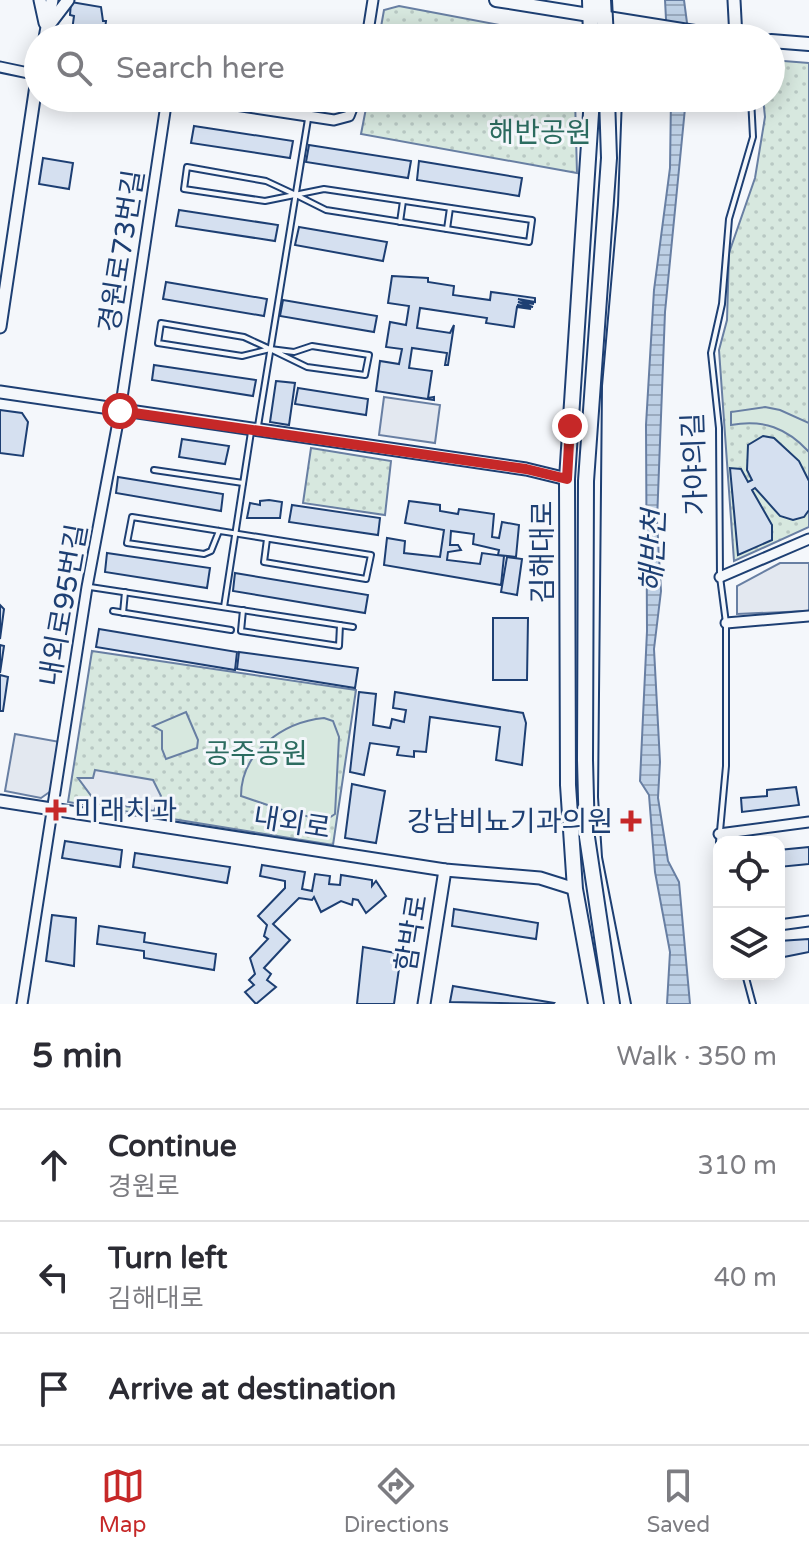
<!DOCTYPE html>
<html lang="en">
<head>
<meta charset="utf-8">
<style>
  :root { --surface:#fff; --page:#f2f2f3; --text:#2b2b33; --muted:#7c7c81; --line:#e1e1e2; --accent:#c62828 }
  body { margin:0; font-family:"Varela Round","Noto Sans KR",sans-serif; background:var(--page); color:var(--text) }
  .controls { position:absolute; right:24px; bottom:24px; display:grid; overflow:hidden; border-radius:16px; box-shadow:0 4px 20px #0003 }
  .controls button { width:72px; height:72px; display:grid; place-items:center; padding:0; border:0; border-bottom:2px solid var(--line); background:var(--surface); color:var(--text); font:40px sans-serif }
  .stop { position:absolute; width:24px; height:24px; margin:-18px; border:6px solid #c62828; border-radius:50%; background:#fff }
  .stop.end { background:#c62828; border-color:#fff; box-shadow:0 2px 8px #0008 }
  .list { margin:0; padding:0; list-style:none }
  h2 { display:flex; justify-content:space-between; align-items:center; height:104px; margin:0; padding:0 32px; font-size:34px }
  h2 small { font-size:26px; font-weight:400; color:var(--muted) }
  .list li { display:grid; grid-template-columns:52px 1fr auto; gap:24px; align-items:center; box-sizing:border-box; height:112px; padding:0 32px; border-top:2px solid var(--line) }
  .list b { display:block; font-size:30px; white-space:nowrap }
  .list p { margin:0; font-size:26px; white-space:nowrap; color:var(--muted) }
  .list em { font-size:26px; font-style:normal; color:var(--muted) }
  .icon { flex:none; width:44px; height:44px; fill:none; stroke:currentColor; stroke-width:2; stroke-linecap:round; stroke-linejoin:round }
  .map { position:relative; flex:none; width:809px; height:1004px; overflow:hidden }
  .search { position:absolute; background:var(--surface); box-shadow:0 4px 20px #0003; left:24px; right:24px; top:24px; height:88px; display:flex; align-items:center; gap:20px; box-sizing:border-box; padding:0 28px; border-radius:44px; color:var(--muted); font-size:30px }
  .sheet { height:440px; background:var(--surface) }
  nav { display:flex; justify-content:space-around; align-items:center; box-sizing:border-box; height:112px; border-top:2px solid var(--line); background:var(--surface); font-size:22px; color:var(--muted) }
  nav a { display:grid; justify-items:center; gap:4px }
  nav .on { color:var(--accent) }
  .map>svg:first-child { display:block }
  .park { fill:url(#park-dots); stroke:#687fa3; stroke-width:2 }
  .pitch { fill:#d7e8df; stroke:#687fa3; stroke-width:2 }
  .parking { fill:#e3e8f0; stroke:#687fa3; stroke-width:2 }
  .water { fill:url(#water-rules); stroke:#687fa3; stroke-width:2 }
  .building { fill:#d5e0f0; stroke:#1d3f73; stroke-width:2 }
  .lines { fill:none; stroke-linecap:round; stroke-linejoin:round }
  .service-casing { stroke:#1d3f73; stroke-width:8 }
  .minor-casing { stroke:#1d3f73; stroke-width:13 }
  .tertiary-casing { stroke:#1d3f73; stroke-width:15 }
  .secondary-casing { stroke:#1d3f73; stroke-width:16 }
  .primary-casing { stroke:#1d3f73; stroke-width:18 }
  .service { stroke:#f4f7fb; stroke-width:4 }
  .minor { stroke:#f4f7fb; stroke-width:9 }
  .tertiary { stroke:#f4f7fb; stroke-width:11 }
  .secondary { stroke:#f4f7fb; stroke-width:12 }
  .primary { stroke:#f4f7fb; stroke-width:14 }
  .tram { stroke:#1d3f73; stroke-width:2 }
  .route { stroke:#c62828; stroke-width:10 }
  .poi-dot { fill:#c62828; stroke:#f4f7fb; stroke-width:3 }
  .labels { text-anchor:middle; stroke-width:6; stroke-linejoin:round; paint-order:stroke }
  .park-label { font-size:28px; fill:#2c6c60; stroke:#f4f7fb }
  .street-label { font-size:28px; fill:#1d3f73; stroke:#f4f7fb }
  .poi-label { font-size:28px; fill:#1d3f73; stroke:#f4f7fb; text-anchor:start }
  .water-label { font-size:30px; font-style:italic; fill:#1d3f73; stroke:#f4f7fb }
</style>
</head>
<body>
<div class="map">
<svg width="809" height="1004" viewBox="0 0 809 1004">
  <defs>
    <pattern id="park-dots" width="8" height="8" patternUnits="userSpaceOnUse" patternTransform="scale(2)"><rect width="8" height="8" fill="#d7e8df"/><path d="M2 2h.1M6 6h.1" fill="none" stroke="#b8c8c3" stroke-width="1.8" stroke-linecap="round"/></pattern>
    <pattern id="water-rules" width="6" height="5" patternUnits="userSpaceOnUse" patternTransform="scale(2)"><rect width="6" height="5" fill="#bed0e5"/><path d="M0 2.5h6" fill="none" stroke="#9aaabe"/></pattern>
  </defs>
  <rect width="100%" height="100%" fill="#f4f7fb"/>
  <g class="park">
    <polygon points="399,6 569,38 379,38 384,10"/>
    <polygon points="771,60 809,63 809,527 734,561 719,350 727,320 729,253 755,178 765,117 763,98 771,98"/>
    <polygon points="368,98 575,98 577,173 361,134"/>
    <polygon points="311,448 391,461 385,515 303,503"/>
    <polygon points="92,651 356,690 333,845 68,802"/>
  </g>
  <g class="pitch">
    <path d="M765,407L780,410L809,423V452C787,428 763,419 731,425V412Z"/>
    <polygon points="186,712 198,740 197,748 166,759 162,749 162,731 153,726"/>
    <path d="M324,718L333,721L339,737L335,814L326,820L291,813L241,796C241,752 283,722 324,718Z"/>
  </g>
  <g class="parking">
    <polygon points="384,397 440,405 435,443 379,435"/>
    <polygon points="780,563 809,563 809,611 737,614 737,586"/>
    <polygon points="15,734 60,742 51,791 41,798 5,791"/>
    <polygon points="95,770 153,780 161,796 154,811 95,801 78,778 93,778"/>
  </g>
  <g class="water">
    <polygon points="665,0 684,0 689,38 667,38"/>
    <polygon points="671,98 686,98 665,312 657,521 661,591 654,649 660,762 658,798 668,861 679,882 690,1004 667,1004 670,952 655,872 649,795 640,781 647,631 646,425 654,290 670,168"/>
  </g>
  <g class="building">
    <polygon points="71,2 101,7 103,21 106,21 104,38 71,38 74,16 70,15"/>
    <polygon points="194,126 293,141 290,158 191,143"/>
    <polygon points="309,145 411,161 408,178 306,162"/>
    <polygon points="43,158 73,163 69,189 39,184"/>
    <polygon points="419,161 522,178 519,196 417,180"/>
    <polygon points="179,210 278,225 275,241 176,226"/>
    <polygon points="299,227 387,242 383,261 295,245"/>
    <polygon points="392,276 428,278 428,282 454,286 453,295 490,300 491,292 535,298 535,302 518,299 534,304 518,302 533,307 517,305 531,309 517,307 514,327 486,323 487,318 420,308 417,328 450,333 454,325 448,365 445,365 447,353 412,348 409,368 432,371 428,398 434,397 434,400 376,391 380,361 399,364 402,349 386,347 390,322 406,325 409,306 388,303"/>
    <polygon points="166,282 267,299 264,316 163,299"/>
    <polygon points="283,300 377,316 374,332 280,316"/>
    <polygon points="154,365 256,380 253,396 152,380"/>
    <polygon points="276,381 295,383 289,425 270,422"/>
    <polygon points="298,388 368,399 366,415 295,404"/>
    <polygon points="0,410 22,413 28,422 23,456 0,453"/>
    <polygon points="763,436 774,438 799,461 809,481 809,510 804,517 793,520 780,516 755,488 752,490 772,525 772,540 738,555 730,468 741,469 748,482 752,480 747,470 748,445"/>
    <polygon points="182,439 229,446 225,464 179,457"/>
    <polygon points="118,477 223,494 221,511 116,493"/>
    <polygon points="269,500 282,502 280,518 247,518 250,503 260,505 260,501"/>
    <polygon points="409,501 440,505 440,511 458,514 459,509 494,514 492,537 499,538 502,522 519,525 516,557 498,555 499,550 473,544 474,534 451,531 450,545 458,545 461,550 448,552 447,560 480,564 482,553 504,556 501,585 384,565 387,538 405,541 404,553 440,557 444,530 405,523"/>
    <polygon points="292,505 380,518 378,535 289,522"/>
    <polygon points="107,553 210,568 207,588 105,572"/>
    <polygon points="507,557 522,559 517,595 501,592"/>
    <polygon points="235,573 368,595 365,613 233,591"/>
    <polygon points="0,605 4,609 0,639"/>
    <polygon points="493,618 528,618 527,680 493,680"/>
    <polygon points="99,629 237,652 235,670 96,647"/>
    <polygon points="0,645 4,646 0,673"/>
    <polygon points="239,652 358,668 355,688 237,669"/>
    <polygon points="0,675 8,677 3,711 0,711"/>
    <polygon points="359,692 376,694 373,725 390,728 392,719 404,722 406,710 393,708 395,692 523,713 526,723 522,765 496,760 500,727 430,717 426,752 414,751 414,757 397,755 399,747 370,743 364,775 350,772"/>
    <polygon points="352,784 385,791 376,843 345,838"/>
    <polygon points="796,787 799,805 742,812 741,798 767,796 767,790"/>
    <polygon points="65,841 122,850 120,867 62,858"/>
    <polygon points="809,847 809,864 779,867 779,850"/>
    <polygon points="135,853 230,867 227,883 133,867"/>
    <polygon points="262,865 305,872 302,889 312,891 315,874 330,876 329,884 340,885 341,875 372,880 372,886 376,881 386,896 366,913 358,900 353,899 352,905 341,901 321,912 314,897 312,900 299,898 273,924 290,940 264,968 271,974 267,980 276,987 256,1004 245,992 254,985 249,980 255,974 250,958 268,939 264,936 267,925 258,916 285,888 285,881 260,876"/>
    <polygon points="454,909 538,923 536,939 452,926"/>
    <polygon points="52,915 76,918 74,966 46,961"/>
    <polygon points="99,926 145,933 144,942 216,954 214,970 144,958 144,951 97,944"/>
    <polygon points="809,939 809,952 779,958 779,941"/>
    <polygon points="363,947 401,954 394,1004 357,1004"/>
    <polygon points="453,986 554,1003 553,1004 450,1002"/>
  </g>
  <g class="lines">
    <defs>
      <g id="service">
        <polyline points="296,195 266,181 187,167 184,189 265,201 324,189 532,220 529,242 326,210 296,195"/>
        <polyline points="400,222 403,201"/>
        <polyline points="447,229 450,208"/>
        <polyline points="270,349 244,337 161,323 158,343 242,356 270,349 294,352 312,346 369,355 365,375 307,367 270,349"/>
        <polyline points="258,426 308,119"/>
        <polyline points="154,470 243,483"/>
        <polyline points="219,531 211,551 204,554 127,543 132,517 371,555 366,579 264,562 267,539"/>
        <polyline points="90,587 353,627"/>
        <polyline points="224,607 251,432"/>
        <polyline points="243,610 241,631 339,646 340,625"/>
        <polyline points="113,611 231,630"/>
        <polyline points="123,613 125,592"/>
        <polyline points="719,842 726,766 726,623 720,577 719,428 711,353 722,304 729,219 753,137 751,98"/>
        <polyline points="745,974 753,1004"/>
      </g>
      <g id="minor">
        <polyline points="367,38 373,0"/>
        <polyline points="0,67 38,75"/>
        <polyline points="189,98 334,120 349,116 356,98"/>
        <polyline points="720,577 809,539"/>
        <polyline points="726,623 809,616"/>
        <polyline points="719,834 809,822"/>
        <polyline points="779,925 809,921"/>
        <polyline points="22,1004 87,587 120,411 167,98"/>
      </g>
      <g id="tertiary">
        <polyline points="40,0 45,23"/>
        <polyline points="734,0 736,38"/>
        <polyline points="49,25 68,0"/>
        <polyline points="45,38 52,0"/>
        <polyline points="0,327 38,72"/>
        <polyline points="0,392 526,469 567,479"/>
        <polyline points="0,801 445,870 540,878 575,889"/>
        <polyline points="424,1004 445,870"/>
      </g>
      <g id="secondary">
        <polyline points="496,0 732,38"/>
        <polyline points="771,41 809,44"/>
      </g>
      <g id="primary">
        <polyline points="590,0 591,38"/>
        <polyline points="603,0 605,38"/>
        <polyline points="592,98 567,479 568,785 575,889 596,1004"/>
        <polyline points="607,98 609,158 586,481 585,760 587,837 612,1004"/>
      </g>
    </defs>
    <use href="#service" class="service-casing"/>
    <use href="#minor" class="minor-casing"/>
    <use href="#tertiary" class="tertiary-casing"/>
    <use href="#secondary" class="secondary-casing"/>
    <use href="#primary" class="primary-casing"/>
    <use href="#service" class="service"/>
    <use href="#minor" class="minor"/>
    <use href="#tertiary" class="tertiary"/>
    <use href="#secondary" class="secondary"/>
    <use href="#primary" class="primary"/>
    <g class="tram">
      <polyline points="612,0 614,38"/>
      <polyline points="622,98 618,205 602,386 598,797 602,857 631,1004"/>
    </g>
  </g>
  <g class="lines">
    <polyline class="route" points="120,411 526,469 567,479 570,426"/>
  </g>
  <g class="poi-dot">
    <path d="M52 798h8v8h8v8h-8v8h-8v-8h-8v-8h8z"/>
    <path d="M627 809h8v8h8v8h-8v8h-8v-8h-8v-8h8z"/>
  </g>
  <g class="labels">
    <g class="park-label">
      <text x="540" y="142">해반공원</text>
      <text x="256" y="763">공주공원</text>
    </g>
    <g class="street-label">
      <text transform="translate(121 251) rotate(-81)" y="10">경원로73번길</text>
      <text transform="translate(694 464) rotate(-92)" y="10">가야의길</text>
      <text transform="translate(542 552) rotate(-90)" y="10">김해대로</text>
      <text transform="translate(63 605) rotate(-80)" y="10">내외로95번길</text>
      <text transform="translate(292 822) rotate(9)" y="10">내외로</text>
      <text transform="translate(411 933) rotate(-81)" y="10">함박로</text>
    </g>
    <g class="poi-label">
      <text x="74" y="820">미래치과</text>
      <text x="613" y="831" text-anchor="end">강남비뇨기과의원</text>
    </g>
    <g class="water-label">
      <text transform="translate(653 551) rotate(-88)" y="10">해반천</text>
    </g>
  </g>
</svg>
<div class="controls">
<button><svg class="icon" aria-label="locate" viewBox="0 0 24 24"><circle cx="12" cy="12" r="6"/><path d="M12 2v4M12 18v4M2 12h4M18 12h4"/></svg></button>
<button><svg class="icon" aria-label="layers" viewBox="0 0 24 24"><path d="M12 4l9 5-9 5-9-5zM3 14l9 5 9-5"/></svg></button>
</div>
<div class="stop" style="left:120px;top:411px"></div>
<div class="stop end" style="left:570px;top:426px"></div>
<div class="search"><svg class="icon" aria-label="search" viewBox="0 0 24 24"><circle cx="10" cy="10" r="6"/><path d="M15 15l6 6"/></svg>Search here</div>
</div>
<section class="sheet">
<h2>5 min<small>Walk · 350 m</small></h2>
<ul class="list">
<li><svg class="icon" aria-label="ahead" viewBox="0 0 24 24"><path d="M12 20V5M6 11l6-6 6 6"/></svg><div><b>Continue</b><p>경원로</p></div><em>310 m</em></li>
<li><svg class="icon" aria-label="left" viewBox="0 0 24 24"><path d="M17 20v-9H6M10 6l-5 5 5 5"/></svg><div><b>Turn left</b><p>김해대로</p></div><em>40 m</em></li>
<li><svg class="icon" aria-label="arrive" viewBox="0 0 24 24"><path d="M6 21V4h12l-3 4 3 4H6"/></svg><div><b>Arrive at destination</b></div></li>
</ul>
</section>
<nav>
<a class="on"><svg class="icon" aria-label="map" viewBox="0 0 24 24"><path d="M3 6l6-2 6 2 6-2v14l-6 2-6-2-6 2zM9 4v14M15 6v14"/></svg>Map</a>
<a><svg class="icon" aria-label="directions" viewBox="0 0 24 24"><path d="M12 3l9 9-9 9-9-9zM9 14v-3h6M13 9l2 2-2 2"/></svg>Directions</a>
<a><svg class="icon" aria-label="saved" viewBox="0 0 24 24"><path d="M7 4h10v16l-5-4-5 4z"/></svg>Saved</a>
</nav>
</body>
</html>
